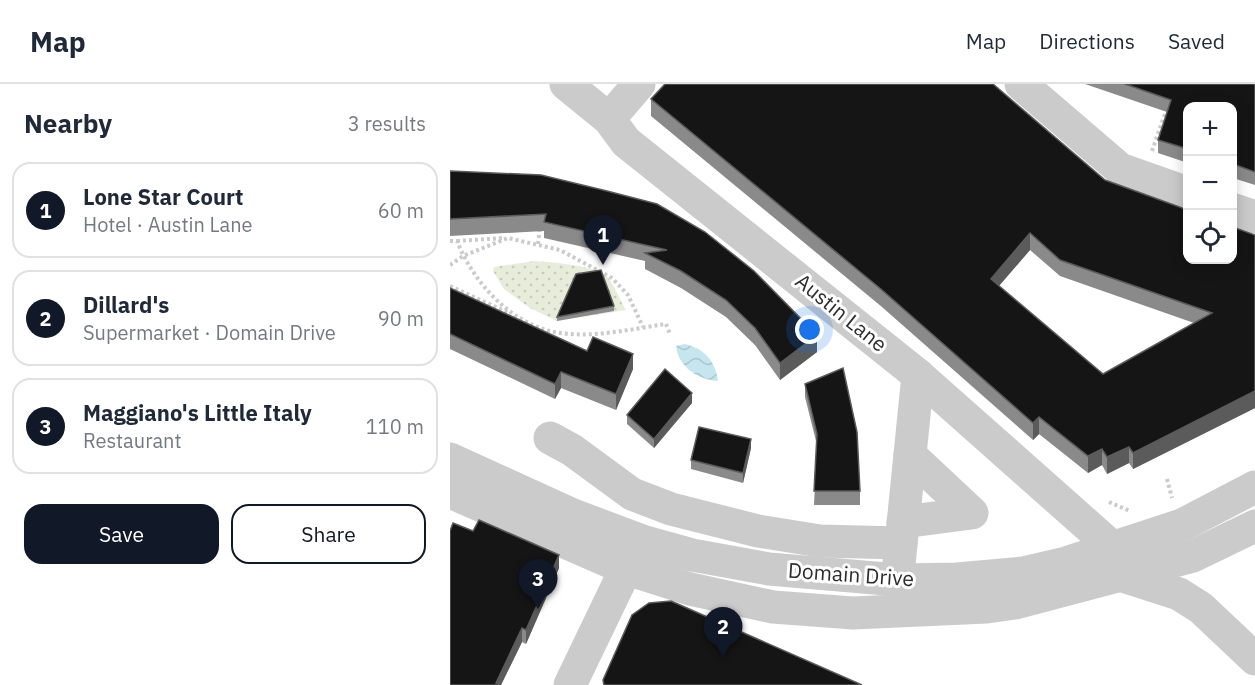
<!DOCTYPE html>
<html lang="en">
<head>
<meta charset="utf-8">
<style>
  :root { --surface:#fff; --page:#f2f2f3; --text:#1f2937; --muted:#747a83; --line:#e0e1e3; --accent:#111827 }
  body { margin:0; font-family:"IBM Plex Sans",sans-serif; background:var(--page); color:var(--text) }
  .controls { position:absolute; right:18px; top:18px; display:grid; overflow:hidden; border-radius:12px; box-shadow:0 3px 15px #0003 }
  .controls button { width:54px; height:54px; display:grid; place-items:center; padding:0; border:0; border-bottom:2px solid var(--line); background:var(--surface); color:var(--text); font:30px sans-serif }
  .you { position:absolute; left:360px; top:246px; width:21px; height:21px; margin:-15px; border:4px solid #fff; border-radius:50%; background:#1a73e8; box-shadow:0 0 0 9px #1a73e833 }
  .badge { display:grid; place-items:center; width:39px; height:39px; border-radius:50%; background:var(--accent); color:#fff; font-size:20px; font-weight:700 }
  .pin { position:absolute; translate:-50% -50px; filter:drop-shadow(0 2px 3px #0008) }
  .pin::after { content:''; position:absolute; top:32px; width:21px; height:18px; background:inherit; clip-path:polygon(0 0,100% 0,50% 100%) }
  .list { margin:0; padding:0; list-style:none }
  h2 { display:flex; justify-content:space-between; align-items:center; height:78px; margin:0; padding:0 24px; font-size:26px }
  h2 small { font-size:20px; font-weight:400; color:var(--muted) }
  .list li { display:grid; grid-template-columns:39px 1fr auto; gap:18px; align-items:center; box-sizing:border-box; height:96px; margin:0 12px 12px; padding:0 12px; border:2px solid var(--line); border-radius:18px }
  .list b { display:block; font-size:22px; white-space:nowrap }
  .list p { margin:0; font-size:20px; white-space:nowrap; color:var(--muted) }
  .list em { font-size:20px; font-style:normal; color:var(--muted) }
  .actions { display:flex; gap:12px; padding:18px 24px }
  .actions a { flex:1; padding:14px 0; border:2px solid var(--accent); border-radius:18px; text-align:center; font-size:21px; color:var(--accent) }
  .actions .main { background:var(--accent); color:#fff }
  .icon { flex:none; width:33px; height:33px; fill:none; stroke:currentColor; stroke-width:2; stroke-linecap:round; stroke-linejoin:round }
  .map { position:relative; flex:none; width:805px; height:601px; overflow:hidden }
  header { display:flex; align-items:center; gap:36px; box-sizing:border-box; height:84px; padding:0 30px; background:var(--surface); border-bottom:2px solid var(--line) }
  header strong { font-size:28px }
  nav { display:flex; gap:33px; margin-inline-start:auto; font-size:21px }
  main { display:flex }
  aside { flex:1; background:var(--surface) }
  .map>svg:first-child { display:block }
  .grass { fill:url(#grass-dots) }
  .water { fill:url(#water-waves) }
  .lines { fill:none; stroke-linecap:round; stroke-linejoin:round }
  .path { stroke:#cbcbcb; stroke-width:4; stroke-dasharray:3 3; stroke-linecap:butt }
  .minor { stroke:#cbcbcb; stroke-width:33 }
  .wall { fill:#8a8a8a; fill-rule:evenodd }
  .shaded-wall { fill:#5b5b5b }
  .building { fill:#151515; stroke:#5b5b5b; stroke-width:1.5; fill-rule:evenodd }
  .labels { text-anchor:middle; stroke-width:6; stroke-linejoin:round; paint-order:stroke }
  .street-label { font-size:21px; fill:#2e2e2e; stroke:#fff }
</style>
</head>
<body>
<header>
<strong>Map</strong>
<nav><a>Map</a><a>Directions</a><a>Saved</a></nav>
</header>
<main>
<aside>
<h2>Nearby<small>3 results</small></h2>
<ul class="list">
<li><span class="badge">1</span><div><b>Lone Star Court</b><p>Hotel · Austin Lane</p></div><em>60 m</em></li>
<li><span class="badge">2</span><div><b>Dillard's</b><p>Supermarket · Domain Drive</p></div><em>90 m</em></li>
<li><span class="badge">3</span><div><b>Maggiano's Little Italy</b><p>Restaurant</p></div><em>110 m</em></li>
</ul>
<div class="actions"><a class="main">Save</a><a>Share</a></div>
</aside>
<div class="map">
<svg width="805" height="601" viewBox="0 0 805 601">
  <defs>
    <pattern id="grass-dots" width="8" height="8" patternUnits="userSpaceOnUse" patternTransform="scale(1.5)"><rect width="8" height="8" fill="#e7edda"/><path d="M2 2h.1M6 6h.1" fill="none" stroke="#c6ccbb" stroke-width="1.8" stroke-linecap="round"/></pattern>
    <pattern id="water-waves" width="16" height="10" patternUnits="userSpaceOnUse" patternTransform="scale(1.5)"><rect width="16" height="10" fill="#c5e5ef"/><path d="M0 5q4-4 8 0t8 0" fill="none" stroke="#aac5cd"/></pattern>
  </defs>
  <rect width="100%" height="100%" fill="#fff"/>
  <path class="grass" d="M84,177C105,179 140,180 157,193C163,198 171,218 176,226L107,237L80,224L54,205L43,187L44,183Z"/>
  <path class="water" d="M235,260C255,265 265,277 268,297C249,296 228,283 226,262Z"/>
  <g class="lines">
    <g class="path">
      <polyline points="702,67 716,27"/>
      <path d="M0,157H7C23,197 57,236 100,247C137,256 180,245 216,240L220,250"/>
      <polyline points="7,157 54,154"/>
      <polyline points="88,160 90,143"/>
      <polyline points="0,181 13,172 58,154 110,166 162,194 178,211 193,243"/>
      <polyline points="0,202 59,229"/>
      <polyline points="717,395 722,414"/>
      <polyline points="659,418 680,427"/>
    </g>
    <g class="minor">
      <polyline points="116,0 159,35 176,58 468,291 662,463"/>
      <polyline points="571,0 670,85 738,109"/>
      <polyline points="159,35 189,0"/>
      <polyline points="782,125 805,133"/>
      <polyline points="100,354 122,366 182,410 221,425 308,447 370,457 451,459"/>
      <polyline points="0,375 123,431 195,458 242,471 319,485 448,496 507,495 573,489 616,479 732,441 805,403"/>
      <polyline points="0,408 174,484 240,505 323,523 403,529 537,523 565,519 743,472 805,442"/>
      <polyline points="453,438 522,429 460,371"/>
      <polyline points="449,480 468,291"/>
      <polyline points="670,491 729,510 751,524 805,575"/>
      <path d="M120,601L170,497C174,483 177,477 190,473"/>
    </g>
  </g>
  <g class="wall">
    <polygon points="635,0 805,0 805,101 783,94 783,22 738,22 738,79 708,69 708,56 717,28"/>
    <path d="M201,15L655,96L805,151V324L683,385L679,379L657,390L652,381L638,389L589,350L583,356L432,223L201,32ZM580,166L610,192L744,239L653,290L549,202Z"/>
    <polygon points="0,87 157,107 367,268 330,296 305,261 276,233 231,204 195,185 195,177 94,154 94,147 0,152"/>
    <polygon points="0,204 137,267 183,285 166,326 111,304 105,315 0,265"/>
    <polygon points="164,222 164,227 107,237 107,233"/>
    <polygon points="355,300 410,407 410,421 364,421 367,361 355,313"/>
    <polygon points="242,319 204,364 177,340 177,331"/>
    <polygon points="301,364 293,399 241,385 241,376"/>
    <polygon points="109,484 76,560 72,558 51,601 0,601"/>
  </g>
  <g class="shaded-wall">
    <polygon points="580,149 580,166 541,211 541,195"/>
    <polygon points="367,251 367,268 330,296 330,279"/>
    <polygon points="183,270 183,285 166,326 166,310"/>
    <polygon points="111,288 111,304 105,315 105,300"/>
    <polygon points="805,307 805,324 683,385 683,369"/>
    <polygon points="242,309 242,319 204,364 204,355"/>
    <polygon points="589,333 589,350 583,356 583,339"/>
    <polygon points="301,355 301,364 293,399 293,389"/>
    <polygon points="679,363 679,379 657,390 657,373"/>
    <polygon points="652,365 652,381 638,389 638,372"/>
    <polygon points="109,471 109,484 76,560 76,546"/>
    <polygon points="72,544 72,558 51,601 46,601 46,599"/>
  </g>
  <g class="building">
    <path d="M215,0H543L655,96L738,126V176H783V143L805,151V307L683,369L679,363L657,373L652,365L638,372L589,333L583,339L432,206L201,15ZM580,149L610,176L762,229L653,290L541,195Z"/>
    <polygon points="675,0 805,0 805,88 783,80 783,22 738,22 738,65 708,56 721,16"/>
    <polygon points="0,87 91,91 157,107 207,120 255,148 304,187 367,251 330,279 305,244 276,216 231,187 195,169 217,166 94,138 96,130 0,135"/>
    <polygon points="151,186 164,222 107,233 126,190"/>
    <polygon points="0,204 137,267 143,253 183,270 166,310 111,288 105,300 0,250"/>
    <polygon points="393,284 407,348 410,407 364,407 367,350 355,300"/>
    <polygon points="215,285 242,309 204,355 177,331"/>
    <polygon points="249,343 301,355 293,389 241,376"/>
    <polygon points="29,436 109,471 76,546 72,544 46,599 49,600 49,601 0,601 0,447 3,439 23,447"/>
    <polygon points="221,517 412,601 154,601 153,596 182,531 199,519"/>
  </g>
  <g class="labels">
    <g class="street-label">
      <text transform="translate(391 229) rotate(39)" y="7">Austin Lane</text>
      <text transform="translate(401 491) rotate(4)" y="7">Domain Drive</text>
    </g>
  </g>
</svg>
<div class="controls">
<button>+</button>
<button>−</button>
<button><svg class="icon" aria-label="locate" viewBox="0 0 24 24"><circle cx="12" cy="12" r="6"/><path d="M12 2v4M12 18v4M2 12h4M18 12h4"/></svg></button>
</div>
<div class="you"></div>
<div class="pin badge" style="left:153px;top:181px">1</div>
<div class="pin badge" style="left:273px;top:573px">2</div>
<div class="pin badge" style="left:88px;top:525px">3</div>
</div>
</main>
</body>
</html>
